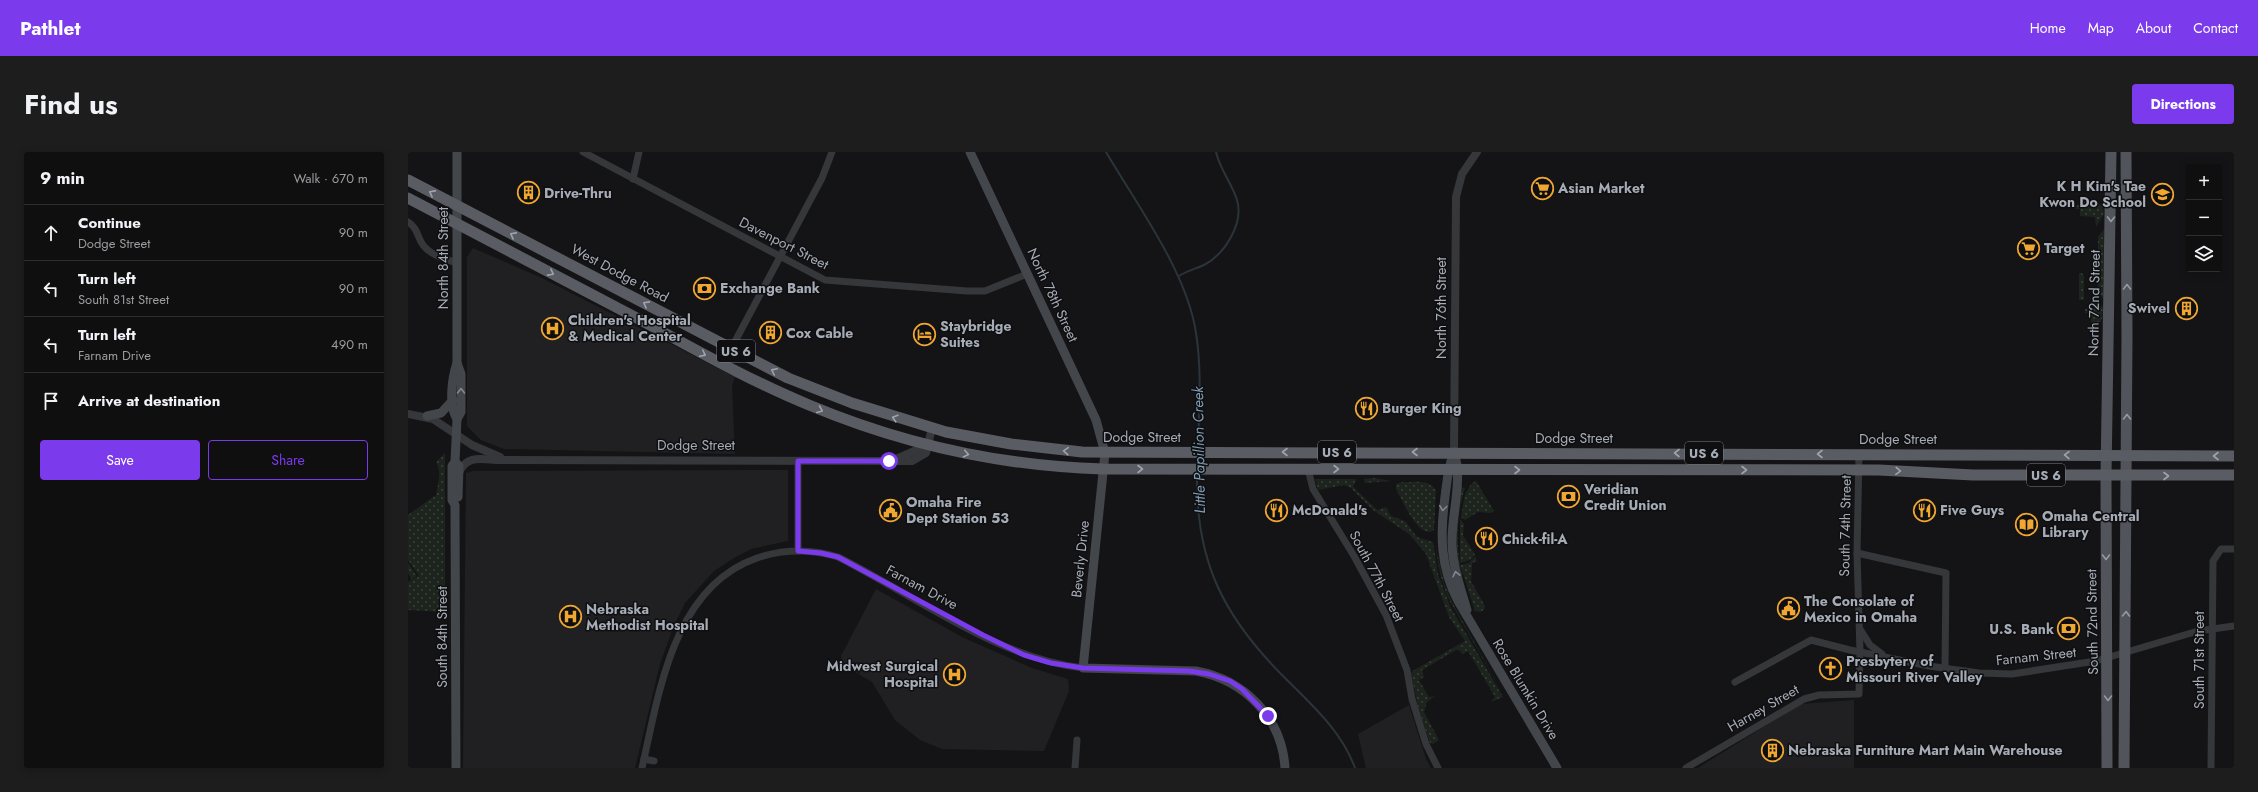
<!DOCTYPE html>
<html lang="en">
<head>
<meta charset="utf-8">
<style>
  :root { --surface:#0f0f10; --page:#1d1d1e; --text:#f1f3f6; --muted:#9b9c9f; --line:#2f2f30; --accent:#7c3aed }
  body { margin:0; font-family:Jost,sans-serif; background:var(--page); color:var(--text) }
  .controls { position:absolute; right:12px; top:12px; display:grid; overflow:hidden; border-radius:4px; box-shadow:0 2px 10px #0003 }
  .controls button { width:36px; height:36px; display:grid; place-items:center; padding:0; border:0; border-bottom:1px solid var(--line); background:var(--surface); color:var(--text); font:20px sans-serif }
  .stop { position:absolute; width:12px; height:12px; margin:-9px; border:3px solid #7c3aed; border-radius:50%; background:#fff }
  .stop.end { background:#7c3aed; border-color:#fff; box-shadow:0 1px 4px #0008 }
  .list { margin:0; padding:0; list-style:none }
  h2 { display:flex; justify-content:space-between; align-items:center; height:52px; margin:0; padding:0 16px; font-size:17px }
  h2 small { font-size:13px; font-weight:400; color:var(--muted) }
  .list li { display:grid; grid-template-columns:26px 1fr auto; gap:12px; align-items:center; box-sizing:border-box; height:56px; padding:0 16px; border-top:1px solid var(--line) }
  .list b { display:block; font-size:15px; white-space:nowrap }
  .list p { margin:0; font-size:13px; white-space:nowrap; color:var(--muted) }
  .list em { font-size:13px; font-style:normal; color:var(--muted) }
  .actions { display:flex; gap:8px; padding:12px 16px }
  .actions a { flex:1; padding:9px 0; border:1px solid var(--accent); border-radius:4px; text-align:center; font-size:14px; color:var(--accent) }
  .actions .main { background:var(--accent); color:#fff }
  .icon { flex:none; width:22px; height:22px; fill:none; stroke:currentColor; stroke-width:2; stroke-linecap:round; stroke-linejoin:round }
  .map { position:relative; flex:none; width:1826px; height:616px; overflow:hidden; border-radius:4px }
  header { display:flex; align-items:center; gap:24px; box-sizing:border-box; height:56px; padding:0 20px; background:var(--accent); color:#fff }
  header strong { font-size:19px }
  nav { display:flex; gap:22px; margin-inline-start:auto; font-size:14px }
  .intro { display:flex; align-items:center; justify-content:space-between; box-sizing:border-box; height:96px; padding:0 24px }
  h1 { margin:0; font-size:28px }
  .button { padding:10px 18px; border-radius:4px; background:var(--accent); color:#fff; font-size:14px; font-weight:700 }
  main { display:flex; gap:24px; padding:0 24px }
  aside { flex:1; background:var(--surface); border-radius:4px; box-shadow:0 2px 10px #0003 }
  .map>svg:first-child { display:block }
  .built { fill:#202023 }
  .grass { fill:url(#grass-dots) }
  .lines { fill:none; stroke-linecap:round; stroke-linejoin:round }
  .stream { stroke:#2b343a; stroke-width:2 }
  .minor { stroke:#35373b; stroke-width:7 }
  .tertiary { stroke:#35373b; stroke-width:8 }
  .secondary { stroke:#43464b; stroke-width:9 }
  .primary { stroke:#51545a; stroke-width:11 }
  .trunk { stroke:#595c63; stroke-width:11 }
  .oneway { stroke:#9ea4ae }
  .oneway2 { stroke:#959aa4 }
  .oneway3 { stroke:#838891 }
  .route { stroke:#7c3aed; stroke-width:5 }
  .labels { text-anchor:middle; stroke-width:3; stroke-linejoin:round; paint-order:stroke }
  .shield { fill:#0f0f11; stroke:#797d84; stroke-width:1 }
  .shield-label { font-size:13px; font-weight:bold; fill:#a6acb6 }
  .poi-label { font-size:14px; font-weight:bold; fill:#a6acb6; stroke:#0f0f11; text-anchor:start }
  .street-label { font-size:14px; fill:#a6acb6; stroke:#0f0f11 }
  .water-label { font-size:15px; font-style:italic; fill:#7d9bb1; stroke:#0f0f11 }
</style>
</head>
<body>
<header>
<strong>Pathlet</strong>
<nav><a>Home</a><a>Map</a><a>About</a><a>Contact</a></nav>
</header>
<div class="intro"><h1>Find us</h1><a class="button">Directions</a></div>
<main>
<aside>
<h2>9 min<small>Walk · 670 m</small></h2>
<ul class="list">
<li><svg class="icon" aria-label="ahead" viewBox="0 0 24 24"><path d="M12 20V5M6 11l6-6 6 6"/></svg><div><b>Continue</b><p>Dodge Street</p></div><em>90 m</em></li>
<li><svg class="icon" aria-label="left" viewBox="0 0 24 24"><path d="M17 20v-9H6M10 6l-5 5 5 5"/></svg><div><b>Turn left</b><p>South 81st Street</p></div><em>90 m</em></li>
<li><svg class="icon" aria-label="left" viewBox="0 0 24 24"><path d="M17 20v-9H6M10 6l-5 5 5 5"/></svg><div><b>Turn left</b><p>Farnam Drive</p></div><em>490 m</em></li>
<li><svg class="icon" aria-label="arrive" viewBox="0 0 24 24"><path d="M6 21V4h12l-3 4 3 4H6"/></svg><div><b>Arrive at destination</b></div></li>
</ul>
<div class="actions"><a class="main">Save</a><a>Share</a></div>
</aside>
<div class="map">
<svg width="1826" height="616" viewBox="0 0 1826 616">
  <defs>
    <pattern id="grass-dots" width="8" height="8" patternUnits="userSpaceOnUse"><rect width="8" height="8" fill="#1c241d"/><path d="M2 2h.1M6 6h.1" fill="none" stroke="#3a413c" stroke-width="1.8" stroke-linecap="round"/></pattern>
  </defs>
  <rect width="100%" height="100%" fill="#141416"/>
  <g class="built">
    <polygon points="65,96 134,126 327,225 324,234 327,302 96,297 73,288 59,274 59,105"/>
    <polygon points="380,318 380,389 343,397 326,406 306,419 277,451 266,473 252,512 227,616 55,616 58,321 65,319"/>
    <polygon points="468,437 556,486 624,516 660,527 661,539 636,599 534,597 512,588 487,568 464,530 434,512 433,504"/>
    <polygon points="1446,548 1446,616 1290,616 1392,552"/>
    <polygon points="1001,553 1018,607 1023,616 958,616 950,582"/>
  </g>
  <g class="grass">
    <polygon points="1677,48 1690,50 1695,56 1696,62 1688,75 1687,65 1672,64 1672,57 1667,57 1668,54"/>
    <polygon points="1696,77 1696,80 1695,147 1690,139 1690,85"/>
    <polygon points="1671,121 1674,121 1676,124 1676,148 1671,148"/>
    <polygon points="1686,150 1695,155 1694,167 1691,172 1683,173 1683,161 1677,161 1677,157 1686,157"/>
    <path d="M37,301V460L0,458V430L11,424L0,408V363L28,343C30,332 34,320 28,310Z"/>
    <polygon points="967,326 983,329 957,331 956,327"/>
    <polygon points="907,327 948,327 945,335 969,358 978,355 983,364 997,369 1009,385 1025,390 1030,422 1042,454 1095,545 1083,550 1087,545 1060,499 1055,502 1050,497 1014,518 1016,525 1011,528 1021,545 1027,544 1019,550 1016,560 1031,588 1025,592 1022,591 1010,555 1003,520 1057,489 1041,465 1018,402 1001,382 965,358 943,336 936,333 910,338"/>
    <polygon points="1068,329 1086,359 1083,361 1070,360 1057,368 1053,365 1057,342 1064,331"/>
    <path d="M995,330C1007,330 1021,327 1028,338L1026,378C1011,389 995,349 988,337V332Z"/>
    <path d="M1053,335L1057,336C1044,377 1049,419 1065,458L1051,422L1048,385Z"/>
    <polygon points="1052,367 1056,372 1055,383 1067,403 1062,408 1052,411"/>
    <polygon points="1027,392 1036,431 1044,450 1096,544 1039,444 1032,422"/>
    <polygon points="1067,404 1069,409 1064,411 1063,429 1077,454 1076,458 1072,460 1067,459 1052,413 1061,411"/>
    <polygon points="0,411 9,424 2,429 3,426 0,421"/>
  </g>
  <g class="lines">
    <g class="stream">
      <path d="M698,0C729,53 779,120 788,181C794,218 791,258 790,296"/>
      <path d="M771,124C779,119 787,117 796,113C817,102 836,71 829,48C824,31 812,18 808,0"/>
      <polyline points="789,314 790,304"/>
      <path d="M789,320C787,410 816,466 879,528C905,554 934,580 947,616"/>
    </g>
    <g class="minor">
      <polyline points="175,0 417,128 559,139 577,139 619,122"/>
      <polyline points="225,27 231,0"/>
      <path d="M0,70C10,76 9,85 15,93C22,103 38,107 49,111"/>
      <polyline points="323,197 414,26 424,0"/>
      <polyline points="390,309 390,399"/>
      <polyline points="900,317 905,337 946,404 978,463 999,518 1004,547 1018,592 1030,616"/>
      <polyline points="1449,401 1538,421 1537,516"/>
      <polyline points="1452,477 1462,493 1474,502"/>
      <polyline points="1327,530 1403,488 1442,498 1521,514 1571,521 1604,522 1688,509 1790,479 1826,474"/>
      <polyline points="236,607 246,609"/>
      <path d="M234,616C251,541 265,435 349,406C376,397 403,397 430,405C506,443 590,507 675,516"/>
      <polyline points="667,616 669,588"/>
      <polyline points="1278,616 1396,547 1411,543 1451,542 1452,500 1449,401 1451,302"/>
      <polyline points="1803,616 1805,409 1813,397 1826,397"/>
    </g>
    <g class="tertiary">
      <polyline points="0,262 25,267 64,293 92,305"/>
      <polyline points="1046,300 1048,45 1054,22 1069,0"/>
      <polyline points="488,307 520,293"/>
      <path d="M51,321C58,303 73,307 88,308L504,309L518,301L524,276"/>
    </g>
    <g class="secondary">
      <path d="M562,0L688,268L697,301L675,516L788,519C837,528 874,566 877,616"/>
      <polyline points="19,264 33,261 45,248"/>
      <path d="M49,267C40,253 44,226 49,211V0"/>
      <path d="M1046,300C1040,314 1039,329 1037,345C1032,382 1032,415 1050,449L1149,616"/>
      <path d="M1046,300C1055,328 1044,359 1044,389C1044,413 1052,435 1059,458"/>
      <polyline points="47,310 51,314 50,345"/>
      <polyline points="48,616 47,353 44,348 44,314 47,310 49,267 53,260 53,222 49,211"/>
    </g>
    <g class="primary">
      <polyline points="1699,616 1698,324 1703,0"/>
      <polyline points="1716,616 1719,184 1718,0"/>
    </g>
    <g class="trunk">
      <polyline points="0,28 380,226 444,251 538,280 603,292 674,300 1826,304"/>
      <path d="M0,46C75,86 150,125 225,164C283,195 340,228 401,253C494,292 593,314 695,317L1471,318L1565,323H1826"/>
    </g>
  </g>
  <defs><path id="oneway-chevron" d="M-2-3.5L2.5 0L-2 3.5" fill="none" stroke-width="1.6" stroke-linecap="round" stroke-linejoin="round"/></defs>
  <g class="oneway">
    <use href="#oneway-chevron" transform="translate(24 41) rotate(-152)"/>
    <use href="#oneway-chevron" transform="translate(105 83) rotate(-152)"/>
    <use href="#oneway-chevron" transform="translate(143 121) rotate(28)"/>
    <use href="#oneway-chevron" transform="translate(238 152) rotate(-152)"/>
    <use href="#oneway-chevron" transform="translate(295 202) rotate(26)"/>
    <use href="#oneway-chevron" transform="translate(366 219) rotate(-154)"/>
    <use href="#oneway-chevron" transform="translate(412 258) rotate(22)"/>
    <use href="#oneway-chevron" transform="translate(487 266) rotate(-163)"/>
    <use href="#oneway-chevron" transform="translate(658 299) rotate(-176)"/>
    <use href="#oneway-chevron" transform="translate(877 300) rotate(180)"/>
    <use href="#oneway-chevron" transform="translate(1007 300) rotate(180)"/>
    <use href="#oneway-chevron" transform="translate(1269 301) rotate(-180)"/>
    <use href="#oneway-chevron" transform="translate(558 302) rotate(12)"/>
    <use href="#oneway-chevron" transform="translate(1412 302) rotate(-180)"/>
    <use href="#oneway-chevron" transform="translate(1659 303) rotate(-179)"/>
    <use href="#oneway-chevron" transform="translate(1808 304) rotate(180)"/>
    <use href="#oneway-chevron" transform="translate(732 317)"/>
    <use href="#oneway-chevron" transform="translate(928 317)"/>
    <use href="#oneway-chevron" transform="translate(1109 318)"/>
    <use href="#oneway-chevron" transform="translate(1336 318)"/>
    <use href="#oneway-chevron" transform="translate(1490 319) rotate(3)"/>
    <use href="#oneway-chevron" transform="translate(1758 324)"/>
  </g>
  <g class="oneway2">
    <use href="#oneway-chevron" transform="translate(1703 67) rotate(91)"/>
    <use href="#oneway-chevron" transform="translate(1719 135) rotate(-90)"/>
    <use href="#oneway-chevron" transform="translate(1719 265) rotate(-90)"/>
    <use href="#oneway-chevron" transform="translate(1698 405) rotate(90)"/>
    <use href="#oneway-chevron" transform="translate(1718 462) rotate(-89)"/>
    <use href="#oneway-chevron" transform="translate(1700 546) rotate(90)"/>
  </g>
  <g class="oneway3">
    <use href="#oneway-chevron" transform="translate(53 239) rotate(-90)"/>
    <use href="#oneway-chevron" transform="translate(1035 356) rotate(97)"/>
    <use href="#oneway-chevron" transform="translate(1048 422) rotate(-103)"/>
  </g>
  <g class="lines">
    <polyline class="route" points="481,309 390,309 390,399 413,401 430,405 575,483 616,503 643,511 675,516 781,519 801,522 822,529 834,537 860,564"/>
  </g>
  <defs>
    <symbol id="supermarket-ring" viewBox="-11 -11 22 22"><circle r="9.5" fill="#0f0f11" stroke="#f0a732" stroke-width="1.5"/><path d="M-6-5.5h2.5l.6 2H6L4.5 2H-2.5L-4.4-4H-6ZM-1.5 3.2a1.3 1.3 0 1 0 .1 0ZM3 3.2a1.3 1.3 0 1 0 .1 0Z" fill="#f0a732"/></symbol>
    <symbol id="building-ring" viewBox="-11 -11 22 22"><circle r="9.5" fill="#0f0f11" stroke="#f0a732" stroke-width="1.5"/><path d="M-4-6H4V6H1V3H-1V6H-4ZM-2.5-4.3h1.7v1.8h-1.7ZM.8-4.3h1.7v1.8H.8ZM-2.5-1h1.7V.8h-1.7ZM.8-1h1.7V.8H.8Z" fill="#f0a732"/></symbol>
    <symbol id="school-ring" viewBox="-11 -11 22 22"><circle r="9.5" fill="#0f0f11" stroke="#f0a732" stroke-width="1.5"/><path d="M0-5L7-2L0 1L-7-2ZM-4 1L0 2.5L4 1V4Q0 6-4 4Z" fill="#f0a732"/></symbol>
    <symbol id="bank-ring" viewBox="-11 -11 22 22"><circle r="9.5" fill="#0f0f11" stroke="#f0a732" stroke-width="1.5"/><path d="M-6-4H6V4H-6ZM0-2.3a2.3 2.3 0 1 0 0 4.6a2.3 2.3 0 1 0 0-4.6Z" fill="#f0a732"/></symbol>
    <symbol id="hospital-ring" viewBox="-11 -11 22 22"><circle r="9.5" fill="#0f0f11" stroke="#f0a732" stroke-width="1.5"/><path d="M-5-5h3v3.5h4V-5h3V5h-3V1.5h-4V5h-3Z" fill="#f0a732"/></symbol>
    <symbol id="hotel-ring" viewBox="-11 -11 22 22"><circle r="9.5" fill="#0f0f11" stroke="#f0a732" stroke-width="1.5"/><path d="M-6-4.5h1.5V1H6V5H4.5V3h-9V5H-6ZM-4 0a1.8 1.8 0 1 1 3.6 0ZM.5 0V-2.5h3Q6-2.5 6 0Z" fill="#f0a732"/></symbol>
    <symbol id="restaurant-ring" viewBox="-11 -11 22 22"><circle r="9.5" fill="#0f0f11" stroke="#f0a732" stroke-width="1.5"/><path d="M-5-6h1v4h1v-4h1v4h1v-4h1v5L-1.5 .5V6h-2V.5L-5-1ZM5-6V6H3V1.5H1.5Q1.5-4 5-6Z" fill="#f0a732"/></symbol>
    <symbol id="civic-ring" viewBox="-11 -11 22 22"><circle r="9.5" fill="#0f0f11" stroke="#f0a732" stroke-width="1.5"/><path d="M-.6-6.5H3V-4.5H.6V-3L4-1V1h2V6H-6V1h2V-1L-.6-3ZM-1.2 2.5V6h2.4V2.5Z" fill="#f0a732"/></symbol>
    <symbol id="library-ring" viewBox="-11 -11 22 22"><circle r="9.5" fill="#0f0f11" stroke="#f0a732" stroke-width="1.5"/><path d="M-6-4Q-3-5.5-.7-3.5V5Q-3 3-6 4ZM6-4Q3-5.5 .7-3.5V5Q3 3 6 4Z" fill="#f0a732"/></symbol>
    <symbol id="church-ring" viewBox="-11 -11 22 22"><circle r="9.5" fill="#0f0f11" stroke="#f0a732" stroke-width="1.5"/><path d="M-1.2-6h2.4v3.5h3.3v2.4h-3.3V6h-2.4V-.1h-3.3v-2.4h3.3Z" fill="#f0a732"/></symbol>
  </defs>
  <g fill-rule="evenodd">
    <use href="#supermarket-ring" x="1122" y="24" width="25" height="25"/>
    <use href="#building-ring" x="108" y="28" width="25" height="25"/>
    <use href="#school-ring" x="1742" y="30" width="25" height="25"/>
    <use href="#supermarket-ring" x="1608" y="84" width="25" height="25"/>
    <use href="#bank-ring" x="284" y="124" width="25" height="25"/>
    <use href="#building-ring" x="1766" y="144" width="25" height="25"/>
    <use href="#hospital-ring" x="132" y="164" width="25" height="25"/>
    <use href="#building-ring" x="350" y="168" width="25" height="25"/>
    <use href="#hotel-ring" x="504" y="170" width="25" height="25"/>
    <use href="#restaurant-ring" x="946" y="244" width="25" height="25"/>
    <use href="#bank-ring" x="1148" y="332" width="25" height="25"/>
    <use href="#civic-ring" x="470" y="346" width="25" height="25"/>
    <use href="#restaurant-ring" x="856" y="346" width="25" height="25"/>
    <use href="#restaurant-ring" x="1504" y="346" width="25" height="25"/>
    <use href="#library-ring" x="1606" y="360" width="25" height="25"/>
    <use href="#restaurant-ring" x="1066" y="374" width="25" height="25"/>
    <use href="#civic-ring" x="1368" y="444" width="25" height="25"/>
    <use href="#hospital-ring" x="150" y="452" width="25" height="25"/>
    <use href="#bank-ring" x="1648" y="464" width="25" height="25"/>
    <use href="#church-ring" x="1410" y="504" width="25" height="25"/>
    <use href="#hospital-ring" x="534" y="510" width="25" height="25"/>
    <use href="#building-ring" x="1352" y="586" width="25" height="25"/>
  </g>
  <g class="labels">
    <g class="shield">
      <rect x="309" y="188" width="38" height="22" rx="3"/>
      <rect x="910" y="289" width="38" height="22" rx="3"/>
      <rect x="1277" y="290" width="38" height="22" rx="3"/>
      <rect x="1619" y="312" width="38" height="22" rx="3"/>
    </g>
    <g class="shield-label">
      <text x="328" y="204">US 6</text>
      <text x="929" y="305">US 6</text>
      <text x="1296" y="306">US 6</text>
      <text x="1638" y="328">US 6</text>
    </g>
    <g class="poi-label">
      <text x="1738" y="39" text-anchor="end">K H Kim's Tae<tspan x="1738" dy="16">Kwon Do School</tspan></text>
      <text x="1150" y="41">Asian Market</text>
      <text x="136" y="46">Drive-Thru</text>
      <text x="1636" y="101">Target</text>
      <text x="312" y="141">Exchange Bank</text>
      <text x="1762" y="161" text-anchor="end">Swivel</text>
      <text x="160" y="173">Children's Hospital<tspan x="160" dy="16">&amp; Medical Center</tspan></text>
      <text x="532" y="179">Staybridge<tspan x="532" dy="16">Suites</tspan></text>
      <text x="378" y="186">Cox Cable</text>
      <text x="974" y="261">Burger King</text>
      <text x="1176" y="342">Veridian<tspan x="1176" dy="16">Credit Union</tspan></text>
      <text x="498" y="355">Omaha Fire<tspan x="498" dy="16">Dept Station 53</tspan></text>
      <text x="884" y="363">McDonald's</text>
      <text x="1532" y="363">Five Guys</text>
      <text x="1634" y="369">Omaha Central<tspan x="1634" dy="16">Library</tspan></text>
      <text x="1094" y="392">Chick-fil-A</text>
      <text x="1396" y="454">The Consolate of<tspan x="1396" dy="16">Mexico in Omaha</tspan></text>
      <text x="178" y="462">Nebraska<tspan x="178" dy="16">Methodist Hospital</tspan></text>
      <text x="1646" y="482" text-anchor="end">U.S. Bank</text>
      <text x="1438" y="514">Presbytery of<tspan x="1438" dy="16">Missouri River Valley</tspan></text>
      <text x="530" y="519" text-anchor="end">Midwest Surgical<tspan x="530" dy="16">Hospital</tspan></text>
      <text x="1380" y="603">Nebraska Furniture Mart Main Warehouse</text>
    </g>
    <g class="street-label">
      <text transform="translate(376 91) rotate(27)" y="5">Davenport Street</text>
      <text transform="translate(35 106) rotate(-90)" y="5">North 84th Street</text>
      <text transform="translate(212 121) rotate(28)" y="5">West Dodge Road</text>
      <text transform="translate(645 143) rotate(65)" y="5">North 78th Street</text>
      <text transform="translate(1686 151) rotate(-89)" y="5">North 72nd Street</text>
      <text transform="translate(1033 156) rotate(-90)" y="5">North 76th Street</text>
      <text x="734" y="290">Dodge Street</text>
      <text x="1166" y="291">Dodge Street</text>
      <text x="1490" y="292">Dodge Street</text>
      <text x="288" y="298">Dodge Street</text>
      <text transform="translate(1437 374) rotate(-89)" y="5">South 74th Street</text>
      <text transform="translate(672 407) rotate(-84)" y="5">Beverly Drive</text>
      <text transform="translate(969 424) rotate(62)" y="5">South 77th Street</text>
      <text transform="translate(514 435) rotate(28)" y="5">Farnam Drive</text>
      <text transform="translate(1684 470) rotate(-91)" y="5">South 72nd Street</text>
      <text transform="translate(34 485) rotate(-90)" y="5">South 84th Street</text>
      <text transform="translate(1628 504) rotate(-6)" y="5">Farnam Street</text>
      <text transform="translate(1791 508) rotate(-90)" y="5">South 71st Street</text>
      <text transform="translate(1118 537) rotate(59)" y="5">Rose Blumkin Drive</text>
      <text transform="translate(1355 556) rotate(-30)" y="5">Harney Street</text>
    </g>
    <g class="water-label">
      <text transform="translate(791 298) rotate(-91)" y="5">Little Papillion Creek</text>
    </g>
  </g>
</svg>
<div class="controls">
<button>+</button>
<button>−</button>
<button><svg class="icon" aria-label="layers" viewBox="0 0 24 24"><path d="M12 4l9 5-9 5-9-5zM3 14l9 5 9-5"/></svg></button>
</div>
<div class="stop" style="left:481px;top:309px"></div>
<div class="stop end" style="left:860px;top:564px"></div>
</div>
</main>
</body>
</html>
